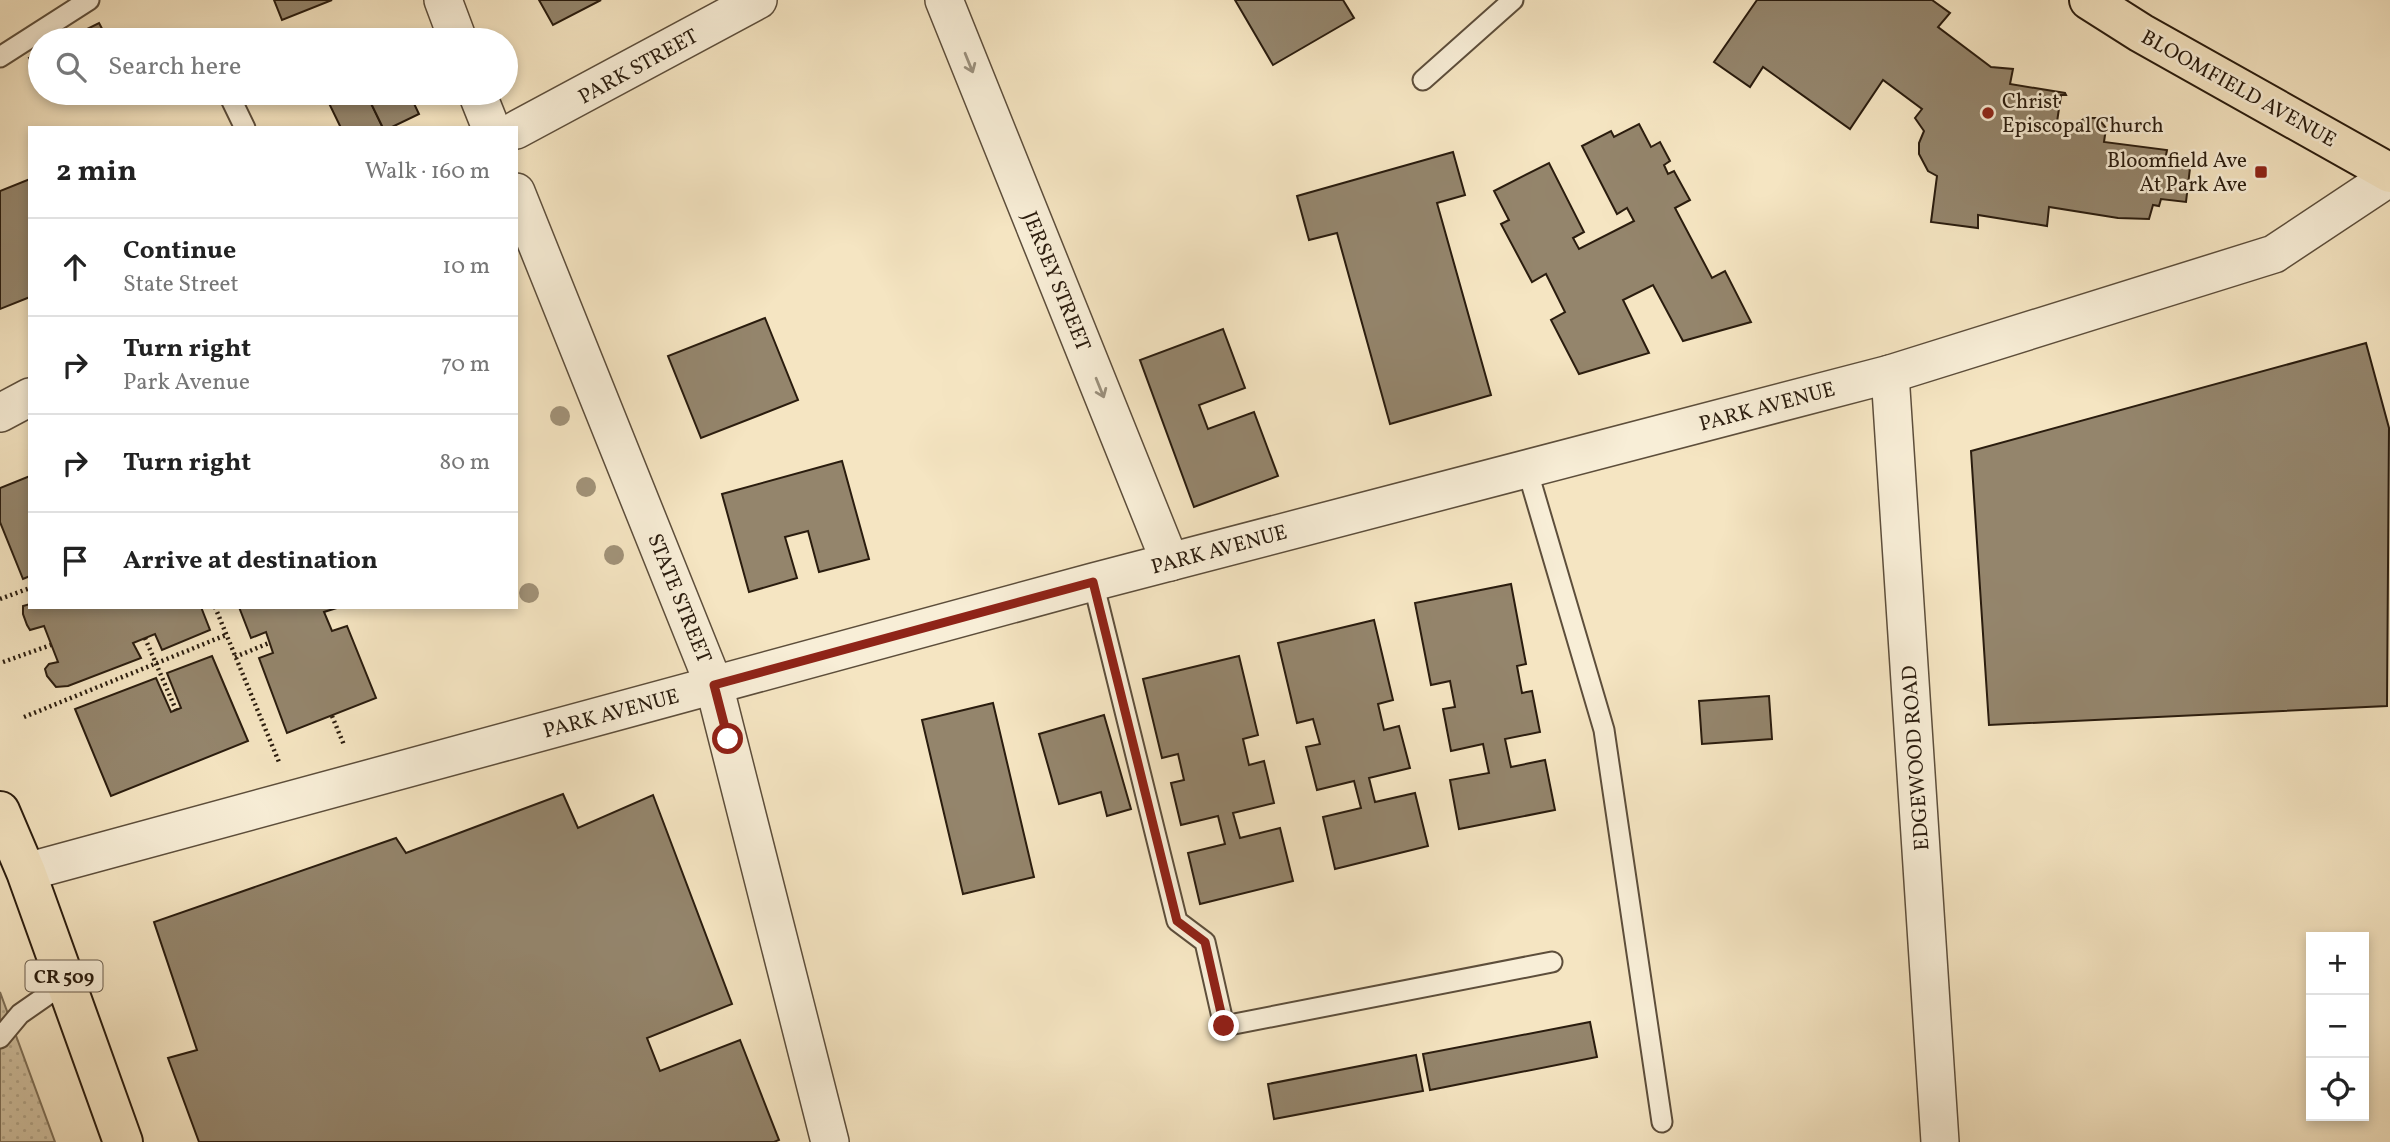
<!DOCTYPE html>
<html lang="en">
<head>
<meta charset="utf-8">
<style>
  :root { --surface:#fff; --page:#f6f6f6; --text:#222; --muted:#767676; --line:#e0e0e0 }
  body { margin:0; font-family:Vollkorn,serif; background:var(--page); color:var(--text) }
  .controls { position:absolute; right:21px; bottom:21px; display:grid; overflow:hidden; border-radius:0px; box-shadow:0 4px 10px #0003 }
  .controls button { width:63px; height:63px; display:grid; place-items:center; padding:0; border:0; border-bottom:2px solid var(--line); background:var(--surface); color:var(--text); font:35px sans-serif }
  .stop { position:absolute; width:21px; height:21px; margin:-16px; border:5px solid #8f2418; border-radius:50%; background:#fff }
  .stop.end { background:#8f2418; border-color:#fff; box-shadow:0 2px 7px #0008 }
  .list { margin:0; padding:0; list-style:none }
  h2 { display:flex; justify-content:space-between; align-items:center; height:91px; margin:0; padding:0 28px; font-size:30px }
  h2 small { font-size:23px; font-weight:400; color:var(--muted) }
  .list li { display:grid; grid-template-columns:46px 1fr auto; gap:21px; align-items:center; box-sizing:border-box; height:98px; padding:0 28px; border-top:2px solid var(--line) }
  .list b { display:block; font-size:26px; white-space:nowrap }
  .list p { margin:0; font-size:23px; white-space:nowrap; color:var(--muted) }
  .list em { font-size:23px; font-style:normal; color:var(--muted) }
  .icon { flex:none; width:38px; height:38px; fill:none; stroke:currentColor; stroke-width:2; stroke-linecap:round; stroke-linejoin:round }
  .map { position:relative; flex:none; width:2390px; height:1142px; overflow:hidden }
  .search { position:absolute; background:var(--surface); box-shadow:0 4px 10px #0003; left:28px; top:28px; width:490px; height:77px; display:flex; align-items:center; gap:18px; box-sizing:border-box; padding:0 24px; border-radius:38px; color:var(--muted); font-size:26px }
  .panel { position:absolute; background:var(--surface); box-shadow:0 4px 10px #0003; left:28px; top:126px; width:490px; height:483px; border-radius:0px }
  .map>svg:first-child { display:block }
  .park { fill:url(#park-dots); stroke:#7e7058; stroke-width:2 }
  .building { fill:#94856c; stroke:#2a1c0e; stroke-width:2 }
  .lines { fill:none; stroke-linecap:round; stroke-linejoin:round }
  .lane-casing { stroke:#5d4e3b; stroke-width:23 }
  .street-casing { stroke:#5d4e3b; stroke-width:40 }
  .primary-casing { stroke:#2a1c0e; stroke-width:42 }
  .path { stroke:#2a1c0e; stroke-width:4.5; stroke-dasharray:2 3.5; stroke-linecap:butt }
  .lane { stroke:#f8eed7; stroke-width:19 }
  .street { stroke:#f8eed7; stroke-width:37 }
  .primary { stroke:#f5e5c2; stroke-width:38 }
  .tree { fill:#a19278 }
  .oneway { stroke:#9b907d }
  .route { stroke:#8f2418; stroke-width:9 }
  .poi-dot { fill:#8f2418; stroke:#f8eed7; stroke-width:2.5 }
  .labels { text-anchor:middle; stroke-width:5; stroke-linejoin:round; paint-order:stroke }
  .shield { fill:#f8eed7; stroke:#685b4a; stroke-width:2 }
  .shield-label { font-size:19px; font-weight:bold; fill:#2a1c0e }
  .street-label { font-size:21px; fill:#2a1c0e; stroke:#f8eed7 }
  .poi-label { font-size:21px; fill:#2a1c0e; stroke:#f8eed7; text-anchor:start }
</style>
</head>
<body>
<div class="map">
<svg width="2390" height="1142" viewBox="0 0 2390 1142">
  <defs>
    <pattern id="park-dots" width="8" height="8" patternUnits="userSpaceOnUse" patternTransform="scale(1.75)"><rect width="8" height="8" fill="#d2c3a3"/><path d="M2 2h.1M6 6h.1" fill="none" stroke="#b4a78b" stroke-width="1.8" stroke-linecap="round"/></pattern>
  </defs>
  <rect width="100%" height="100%" fill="#f5e5c2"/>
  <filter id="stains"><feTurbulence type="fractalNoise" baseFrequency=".00286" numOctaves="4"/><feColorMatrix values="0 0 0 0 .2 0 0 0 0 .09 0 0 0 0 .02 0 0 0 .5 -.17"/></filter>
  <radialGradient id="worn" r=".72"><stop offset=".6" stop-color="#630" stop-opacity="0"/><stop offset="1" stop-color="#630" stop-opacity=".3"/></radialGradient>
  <polygon class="park" points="0,992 55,1142 0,1142"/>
  <g class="building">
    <polygon points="274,0 332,0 282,20"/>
    <polygon points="539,0 601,0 553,25"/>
    <polygon points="1235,0 1343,0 1354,18 1273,65"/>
    <polygon points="1757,0 1932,0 1950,13 1938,27 1991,67 2013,69 2010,84 2065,93 2066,95 2061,95 2057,122 2075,125 2085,118 2098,118 2106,128 2104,142 2167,150 2164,166 2190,168 2186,202 2161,199 2159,206 2153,205 2149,219 2118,218 2049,207 2047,226 1978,215 1978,228 1931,222 1937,176 1928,171 1919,154 1919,143 1924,131 1915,118 1922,109 1883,80 1850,129 1763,67 1750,87 1714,62"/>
    <polygon points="99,23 108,40 65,40"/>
    <polygon points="40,53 40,80 29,58"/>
    <polygon points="324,93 366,93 383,128 341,128"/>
    <polygon points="366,93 409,93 419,114 390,128 383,128"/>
    <polygon points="1639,124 1651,147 1660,142 1670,161 1664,165 1668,174 1674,171 1690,200 1675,208 1712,278 1725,271 1751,322 1683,341 1653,285 1623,300 1649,353 1579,374 1551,320 1565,312 1546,274 1532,282 1501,224 1509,220 1494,191 1549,163 1584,232 1573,238 1579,249 1634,221 1627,208 1617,214 1582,146 1611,131 1614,137"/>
    <polygon points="1453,152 1465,195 1437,203 1491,395 1390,424 1337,233 1309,240 1297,196"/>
    <polygon points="30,179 30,297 0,309 0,191"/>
    <polygon points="765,318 798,400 701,438 668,356"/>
    <polygon points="1223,329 1245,388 1199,405 1208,429 1254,412 1278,476 1194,507 1140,360"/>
    <polygon points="2366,343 2389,428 2387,706 1989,725 1971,451"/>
    <polygon points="842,461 869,559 819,572 808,531 785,537 797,578 749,592 722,494"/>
    <polygon points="30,476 30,576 23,579 0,522 0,488"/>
    <polygon points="1511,584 1526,664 1517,666 1522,693 1532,691 1540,732 1505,739 1511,767 1545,760 1555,810 1459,829 1450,780 1489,773 1483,744 1451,751 1443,709 1455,707 1450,681 1431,685 1415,603"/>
    <polygon points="30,604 30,607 201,607 210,630 162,650 155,634 133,643 141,658 68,686 56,687 47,676 45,669 49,664 58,662 44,626 30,630 27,625 23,614 23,606"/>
    <polygon points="239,607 340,607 324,612 332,631 347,626 376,698 287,733 259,658 273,653 266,632 251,638"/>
    <polygon points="1374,620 1393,700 1378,704 1384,730 1399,726 1410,768 1369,778 1375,802 1415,793 1428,846 1335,869 1323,817 1361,808 1354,781 1317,790 1306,747 1320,744 1313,719 1297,723 1278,643"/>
    <polygon points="212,656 248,741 111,796 75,709 156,678 171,712 181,708 167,673"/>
    <polygon points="1239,656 1258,735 1243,739 1249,765 1264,761 1274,803 1233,813 1240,838 1280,828 1293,881 1200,904 1188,853 1225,844 1218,816 1181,825 1171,783 1184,780 1178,754 1162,758 1143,679"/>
    <polygon points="1769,696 1772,739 1702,744 1699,701"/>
    <polygon points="993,703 1034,877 963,894 922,720"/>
    <polygon points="1104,715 1131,809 1107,816 1101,792 1059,804 1039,734"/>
    <polygon points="563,794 578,828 653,795 732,1004 647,1038 660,1071 740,1040 779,1140 774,1142 199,1142 168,1058 197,1050 154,922 396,838 406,853"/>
    <polygon points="1590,1022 1597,1057 1430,1090 1423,1054"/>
    <polygon points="1416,1055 1423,1091 1274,1119 1268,1084"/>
  </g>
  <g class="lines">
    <defs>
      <g id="lane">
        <polyline points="0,57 89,0"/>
        <polyline points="1423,80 1513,0"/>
        <polyline points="228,93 245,128"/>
        <polyline points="1527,469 1604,730 1662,1122"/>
        <polyline points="1093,582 1177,921 1205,942 1224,1026 1552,962"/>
        <polyline points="0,1038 20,1014 66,982"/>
      </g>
      <g id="street">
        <polyline points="443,0 458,40"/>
        <polyline points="944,0 1170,562"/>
        <polyline points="477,93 491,128"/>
        <polyline points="516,130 758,0"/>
        <polyline points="516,192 714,685 830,1142"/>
        <polyline points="1890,374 1940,1142"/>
        <polyline points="0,413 30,397"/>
        <polyline points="26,872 1093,582 1890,374 2274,254 2390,177"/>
      </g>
      <g id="primary">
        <polyline points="2089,0 2141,33 2390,173"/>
        <polyline points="0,811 26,872 123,1142"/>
      </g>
    </defs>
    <use href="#lane" class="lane-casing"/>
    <use href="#street" class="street-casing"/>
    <use href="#primary" class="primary-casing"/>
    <g class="path">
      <polyline points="0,599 30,588"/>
      <polyline points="215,607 279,762"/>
      <polyline points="145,638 176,710"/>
      <polyline points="235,657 269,643"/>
      <polyline points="3,662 51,645"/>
      <polyline points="332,716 344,745"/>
      <polyline points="24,717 226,635"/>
    </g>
    <use href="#lane" class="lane"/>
    <use href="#street" class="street"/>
    <use href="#primary" class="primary"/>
  </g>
  <g class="tree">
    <circle cx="560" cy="416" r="10"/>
    <circle cx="586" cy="487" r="10"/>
    <circle cx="614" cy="555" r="10"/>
    <circle cx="529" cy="593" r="10"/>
  </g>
  <defs><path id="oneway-shaft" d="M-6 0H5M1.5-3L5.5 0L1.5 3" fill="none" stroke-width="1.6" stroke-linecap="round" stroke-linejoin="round" transform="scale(1.75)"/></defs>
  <g class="oneway">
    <use href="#oneway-shaft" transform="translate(969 63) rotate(68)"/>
    <use href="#oneway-shaft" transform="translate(1100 388) rotate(68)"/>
  </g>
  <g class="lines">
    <polyline class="route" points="728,739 714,685 1093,582 1177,921 1205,942 1224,1026"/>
  </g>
  <g class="poi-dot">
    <circle cx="1988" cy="113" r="7"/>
    <rect x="2254" y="165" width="14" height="14" rx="3.5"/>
  </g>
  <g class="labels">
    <rect class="shield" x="25.5" y="960.5" width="77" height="31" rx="5"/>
    <g class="shield-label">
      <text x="64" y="983">CR 509</text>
    </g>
    <g class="street-label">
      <text transform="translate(638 66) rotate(-29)" y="7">PARK STREET</text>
      <text transform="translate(2239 88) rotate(29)" y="7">BLOOMFIELD AVENUE</text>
      <text transform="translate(1057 281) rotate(68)" y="7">JERSEY STREET</text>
      <text transform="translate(1767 406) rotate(-15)" y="7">PARK AVENUE</text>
      <text transform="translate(1219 549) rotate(-15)" y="7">PARK AVENUE</text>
      <text transform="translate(680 598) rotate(68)" y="7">STATE STREET</text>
      <text transform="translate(611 713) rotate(-15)" y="7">PARK AVENUE</text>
      <text transform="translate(1915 758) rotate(-94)" y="7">EDGEWOOD ROAD</text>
    </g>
    <g class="poi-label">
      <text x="2002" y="108">Christ<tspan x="2002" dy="24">Episcopal Church</tspan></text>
      <text x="2247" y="167" text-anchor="end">Bloomfield Ave<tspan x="2247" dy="24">At Park Ave</tspan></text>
    </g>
  </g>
  <rect width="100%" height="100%" filter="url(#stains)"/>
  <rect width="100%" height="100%" fill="url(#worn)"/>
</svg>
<div class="controls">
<button>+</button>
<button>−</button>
<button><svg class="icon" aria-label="locate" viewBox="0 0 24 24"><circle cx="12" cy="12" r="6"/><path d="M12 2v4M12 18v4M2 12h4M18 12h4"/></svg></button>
</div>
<div class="stop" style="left:728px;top:739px"></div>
<div class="stop end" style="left:1224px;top:1026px"></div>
<div class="search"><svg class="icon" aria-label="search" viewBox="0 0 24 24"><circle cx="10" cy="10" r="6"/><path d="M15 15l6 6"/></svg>Search here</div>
<section class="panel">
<h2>2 min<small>Walk · 160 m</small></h2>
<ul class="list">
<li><svg class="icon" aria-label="ahead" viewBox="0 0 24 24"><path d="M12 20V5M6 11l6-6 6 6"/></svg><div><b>Continue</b><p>State Street</p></div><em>10 m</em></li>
<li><svg class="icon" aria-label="right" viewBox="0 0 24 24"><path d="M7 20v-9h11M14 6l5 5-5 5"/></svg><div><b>Turn right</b><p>Park Avenue</p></div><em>70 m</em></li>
<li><svg class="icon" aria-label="right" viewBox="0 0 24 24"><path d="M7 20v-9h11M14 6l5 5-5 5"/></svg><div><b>Turn right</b></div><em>80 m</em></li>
<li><svg class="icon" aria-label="arrive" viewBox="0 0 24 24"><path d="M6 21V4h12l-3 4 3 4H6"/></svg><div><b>Arrive at destination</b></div></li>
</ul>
</section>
</div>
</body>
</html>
